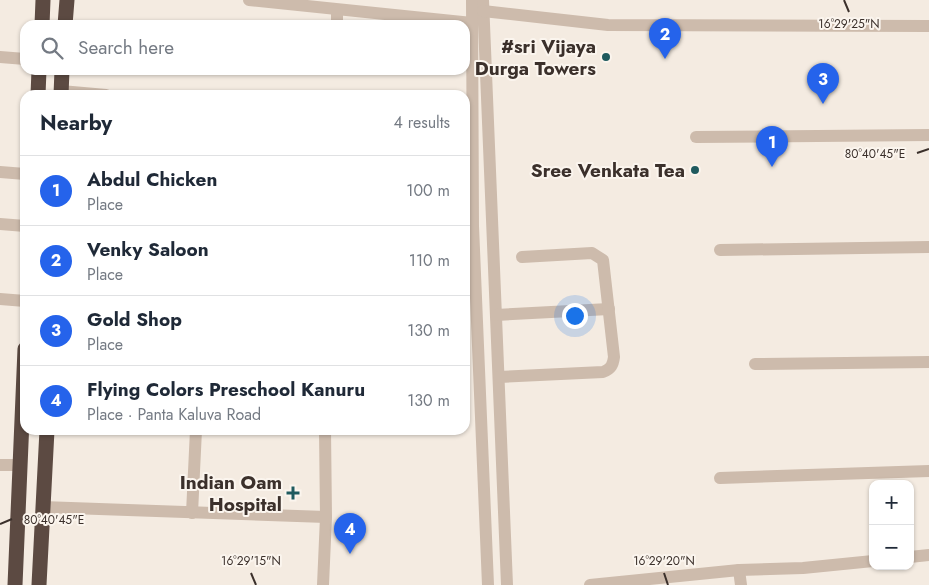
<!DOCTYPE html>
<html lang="en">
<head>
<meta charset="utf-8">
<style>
  :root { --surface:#fff; --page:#f6f6f7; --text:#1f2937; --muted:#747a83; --line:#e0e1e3; --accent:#2563eb }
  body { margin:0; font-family:Jost,sans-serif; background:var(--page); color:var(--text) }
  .controls { position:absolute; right:15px; bottom:15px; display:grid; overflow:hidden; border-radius:10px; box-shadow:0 1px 4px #0004 }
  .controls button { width:45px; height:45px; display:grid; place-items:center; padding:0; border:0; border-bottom:1px solid var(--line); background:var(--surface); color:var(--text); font:25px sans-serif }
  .you { position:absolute; left:574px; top:315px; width:18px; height:18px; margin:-12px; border:4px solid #fff; border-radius:50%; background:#1a73e8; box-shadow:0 0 0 8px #1a73e833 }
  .badge { display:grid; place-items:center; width:32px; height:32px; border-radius:50%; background:var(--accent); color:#fff; font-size:16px; font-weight:700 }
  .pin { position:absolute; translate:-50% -41px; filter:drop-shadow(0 1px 2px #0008) }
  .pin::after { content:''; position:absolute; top:26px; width:18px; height:15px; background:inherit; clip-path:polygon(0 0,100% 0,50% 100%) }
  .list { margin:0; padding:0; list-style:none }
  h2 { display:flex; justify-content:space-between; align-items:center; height:65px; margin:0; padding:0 20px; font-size:21px }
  h2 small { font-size:16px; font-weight:400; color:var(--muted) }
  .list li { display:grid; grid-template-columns:32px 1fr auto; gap:15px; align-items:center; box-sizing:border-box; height:70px; padding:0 20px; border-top:1px solid var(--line) }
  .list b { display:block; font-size:19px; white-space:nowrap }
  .list p { margin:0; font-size:16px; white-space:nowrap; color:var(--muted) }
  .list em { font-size:16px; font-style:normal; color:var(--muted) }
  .icon { flex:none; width:28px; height:28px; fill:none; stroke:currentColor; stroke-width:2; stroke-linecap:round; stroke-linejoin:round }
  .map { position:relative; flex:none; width:929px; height:585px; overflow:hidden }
  .search { position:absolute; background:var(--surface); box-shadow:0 1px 4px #0004; left:20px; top:20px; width:450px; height:55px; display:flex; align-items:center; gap:12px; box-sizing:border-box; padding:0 18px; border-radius:15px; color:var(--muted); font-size:19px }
  .panel { position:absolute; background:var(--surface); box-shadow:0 1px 4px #0004; left:20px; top:90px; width:450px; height:345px; border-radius:15px }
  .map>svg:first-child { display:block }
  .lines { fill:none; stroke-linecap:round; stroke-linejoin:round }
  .minor { stroke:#cdbbac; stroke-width:12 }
  .highway { stroke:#5c4a42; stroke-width:15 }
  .ticks { fill:none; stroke:#3b302b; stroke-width:2 }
  .poi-dot { fill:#1f5a5e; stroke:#fbf5ee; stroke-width:2 }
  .labels { text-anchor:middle; stroke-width:4; stroke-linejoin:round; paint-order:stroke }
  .poi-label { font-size:19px; font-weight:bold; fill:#3b302b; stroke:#fbf5ee; text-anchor:end }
  .ticks-label { font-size:12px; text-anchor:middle; fill:#3b302b; stroke:#fbf5ee; stroke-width:4; stroke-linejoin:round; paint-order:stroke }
</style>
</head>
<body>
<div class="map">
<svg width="929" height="585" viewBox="0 0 929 585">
  <rect width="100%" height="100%" fill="#f4ebe1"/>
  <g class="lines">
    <g class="minor">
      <polyline points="249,0 472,23"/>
      <polyline points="472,0 473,226 488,585"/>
      <polyline points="483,0 507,585"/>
      <polyline points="483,11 608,25 929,26"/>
      <polyline points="337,25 337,10"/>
      <polyline points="0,57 25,59"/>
      <polyline points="61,91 106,95"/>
      <polyline points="696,137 929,135"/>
      <polyline points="0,172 25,174"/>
      <polyline points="0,224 25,226"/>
      <polyline points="720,250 929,247"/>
      <polyline points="0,299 25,301"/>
      <polyline points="496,315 609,309"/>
      <polyline points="755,364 929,362"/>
      <path d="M499,377L603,372C611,369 613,365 614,357L603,260L592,253L522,257"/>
      <polyline points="0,465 19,465"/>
      <polyline points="720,478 929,471"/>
      <polyline points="42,507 326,517"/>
      <polyline points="192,513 196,430"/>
      <polyline points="910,557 929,555"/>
      <polyline points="739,570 741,585"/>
      <polyline points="323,585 326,517 325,430"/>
      <polyline points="590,585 739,570 803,568 873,561"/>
    </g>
    <g class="highway">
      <polyline points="42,25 43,0"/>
      <polyline points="65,25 67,0"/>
      <polyline points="38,95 39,70"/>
      <polyline points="61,95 62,70"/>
      <polyline points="15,585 25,349"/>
      <polyline points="39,585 47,430"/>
    </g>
  </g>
  <path class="ticks" d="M844,0L849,12M917,153L929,149M0,524L12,519M251,573L256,585M664,573L668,585"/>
  <g class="poi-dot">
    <circle cx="606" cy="57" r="5"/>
    <circle cx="695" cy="170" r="5"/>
    <path d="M290.5 485.5h5v5h5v5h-5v5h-5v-5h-5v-5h5z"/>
  </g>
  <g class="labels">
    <g class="poi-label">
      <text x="596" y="53">#sri Vijaya<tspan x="596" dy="22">Durga Towers</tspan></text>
      <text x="685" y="177">Sree Venkata Tea</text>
      <text x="282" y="489">Indian Oam<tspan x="282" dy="22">Hospital</tspan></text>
    </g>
  </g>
  <g class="ticks-label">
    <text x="849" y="28">16°29'25"N</text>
    <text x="875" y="158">80°40'45"E</text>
    <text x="54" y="524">80°40'45"E</text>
    <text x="251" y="565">16°29'15"N</text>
    <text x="664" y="565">16°29'20"N</text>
  </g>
</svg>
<div class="controls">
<button>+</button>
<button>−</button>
</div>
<div class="you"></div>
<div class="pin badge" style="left:772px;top:167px">1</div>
<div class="pin badge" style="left:665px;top:59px">2</div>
<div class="pin badge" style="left:823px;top:104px">3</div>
<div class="pin badge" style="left:350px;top:554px">4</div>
<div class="search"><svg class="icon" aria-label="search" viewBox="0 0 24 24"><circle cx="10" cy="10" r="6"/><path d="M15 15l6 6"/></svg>Search here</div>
<section class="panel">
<h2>Nearby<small>4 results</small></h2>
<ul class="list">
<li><span class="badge">1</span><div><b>Abdul Chicken</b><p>Place</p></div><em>100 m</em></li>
<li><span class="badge">2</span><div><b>Venky Saloon</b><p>Place</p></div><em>110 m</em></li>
<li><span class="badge">3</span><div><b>Gold Shop</b><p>Place</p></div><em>130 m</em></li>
<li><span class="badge">4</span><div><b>Flying Colors Preschool Kanuru</b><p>Place · Panta Kaluva Road</p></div><em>130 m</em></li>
</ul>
</section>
</div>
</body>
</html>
